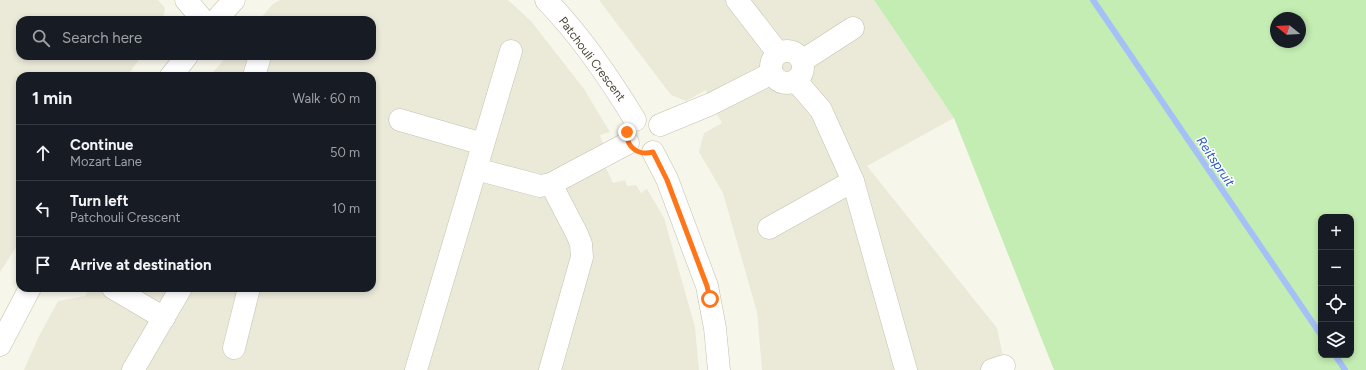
<!DOCTYPE html>
<html lang="en">
<head>
<meta charset="utf-8">
<style>
  :root { --surface:#171b24; --page:#20242c; --text:#f1f3f6; --muted:#9ea1a6; --line:#363941 }
  body { margin:0; font-family:Figtree,sans-serif; background:var(--page); color:var(--text) }
  .controls { position:absolute; right:12px; bottom:12px; display:grid; overflow:hidden; border-radius:8px; box-shadow:0 2px 6px #0003 }
  .controls button { width:36px; height:36px; display:grid; place-items:center; padding:0; border:0; border-bottom:1px solid var(--line); background:var(--surface); color:var(--text); font:20px sans-serif }
  .compass { position:absolute; left:1270px; top:12px; width:36px; height:36px; border-radius:50%; background:var(--surface); box-shadow:0 2px 6px #0003; rotate:288deg }
  .stop { position:absolute; width:12px; height:12px; margin:-9px; border:3px solid #ff761a; border-radius:50%; background:#fff }
  .stop.end { background:#ff761a; border-color:#fff; box-shadow:0 1px 4px #0008 }
  .list { margin:0; padding:0; list-style:none }
  h2 { display:flex; justify-content:space-between; align-items:center; height:52px; margin:0; padding:0 16px; font-size:17px }
  h2 small { font-size:13px; font-weight:400; color:var(--muted) }
  .list li { display:grid; grid-template-columns:26px 1fr auto; gap:12px; align-items:center; box-sizing:border-box; height:56px; padding:0 16px; border-top:1px solid var(--line) }
  .list b { display:block; font-size:15px; white-space:nowrap }
  .list p { margin:0; font-size:13px; white-space:nowrap; color:var(--muted) }
  .list em { font-size:13px; font-style:normal; color:var(--muted) }
  .icon { flex:none; width:22px; height:22px; fill:none; stroke:currentColor; stroke-width:2; stroke-linecap:round; stroke-linejoin:round }
  .map { position:relative; flex:none; width:1366px; height:370px; overflow:hidden }
  .search { position:absolute; background:var(--surface); box-shadow:0 2px 6px #0003; left:16px; top:16px; width:360px; height:44px; display:flex; align-items:center; gap:10px; box-sizing:border-box; padding:0 14px; border-radius:12px; color:var(--muted); font-size:15px }
  .panel { position:absolute; background:var(--surface); box-shadow:0 2px 6px #0003; left:16px; top:72px; width:360px; height:220px; border-radius:12px }
  .map>svg:first-child { display:block }
  .residential { fill:#ebead9 }
  .green { fill:#c3edb2; fill-rule:evenodd }
  .lines { fill:none; stroke-linecap:round; stroke-linejoin:round }
  .stream { stroke:#a5c0f6; stroke-width:6 }
  .minor-casing { stroke:#c3c1ad; stroke-width:23 }
  .minor { stroke:#fff; stroke-width:22 }
  .route { stroke:#ff761a; stroke-width:5 }
  .labels { text-anchor:middle; stroke-width:3; stroke-linejoin:round; paint-order:stroke }
  .street-label { font-size:12px; fill:#4c4938; stroke:#fff }
  .water-label { font-size:13px; font-style:italic; fill:#2759c1; stroke:#fff }
</style>
</head>
<body>
<div class="map">
<svg width="1366" height="370" viewBox="0 0 1366 370">
  <rect width="100%" height="100%" fill="#f6f6eb"/>
  <g class="residential">
    <polygon points="0,0 158,0 165,8 163,20 20,20 20,56 142,56 135,65 127,76 20,76 20,241 0,272"/>
    <polygon points="280,0 508,0 531,21 584,89 610,132 600,135 603,144 597,149 613,183 625,180 627,186 636,185 641,193 647,189 664,218 695,327 699,370 24,370 38,338 58,301 85,296 90,288 372,288 372,76 210,76 227,56 372,56 372,20 259,20 273,4"/>
    <polygon points="599,0 874,0 954,118 867,166 997,328 1006,370 762,370 757,312 723,193 699,152 704,133 722,123 711,104 706,90 686,101 671,95"/>
  </g>
  <path class="green" d="M874,0H1366V370H1054L954,118ZM1276,18H1300V42H1276ZM1321,217H1351V355H1321Z"/>
  <g class="lines">
    <g class="stream">
      <polyline points="1093,0 1321,335"/>
      <polyline points="1335,355 1345,370"/>
    </g>
    <defs>
      <g id="minor">
        <polyline points="186,0 203,20"/>
        <path d="M546,0C581,36 609,77 635,120"/>
        <polyline points="737,0 778,53"/>
        <polyline points="216,20 234,0"/>
        <circle cx="787" cy="67" r="16"/>
        <polyline points="802,61 853,28"/>
        <polyline points="171,76 187,56"/>
        <polyline points="254,76 260,56"/>
        <polyline points="796,81 821,110 853,181 906,370"/>
        <polyline points="400,120 483,144"/>
        <polyline points="660,125 711,104 772,73"/>
        <polyline points="653,152 667,179 707,286 715,328 719,370"/>
        <polyline points="476,169 540,186 551,184 628,143"/>
        <polyline points="769,228 853,181"/>
        <polyline points="113,288 164,318"/>
        <polyline points="0,345 30,288"/>
        <polyline points="234,348 249,288"/>
        <polyline points="133,370 181,288"/>
        <polyline points="416,370 511,51"/>
        <polyline points="550,370 582,257 581,244 577,234 551,184"/>
        <polyline points="992,370 1004,366"/>
      </g>
    </defs>
    <use href="#minor" class="minor-casing"/>
    <use href="#minor" class="minor"/>
  </g>
  <g class="lines">
    <path class="route" d="M627,132C626,147 638,156 653,152L667,180L707,286L710,299"/>
  </g>
  <g class="labels">
    <g class="street-label">
      <text transform="translate(592 59) rotate(53)" y="4">Patchouli Crescent</text>
    </g>
    <g class="water-label">
      <text transform="translate(1216 161) rotate(56)" y="5">Reitspruit</text>
    </g>
  </g>
</svg>
<div class="controls">
<button>+</button>
<button>−</button>
<button><svg class="icon" aria-label="locate" viewBox="0 0 24 24"><circle cx="12" cy="12" r="6"/><path d="M12 2v4M12 18v4M2 12h4M18 12h4"/></svg></button>
<button><svg class="icon" aria-label="layers" viewBox="0 0 24 24"><path d="M12 4l9 5-9 5-9-5zM3 14l9 5 9-5"/></svg></button>
</div>
<svg class="compass" viewBox="-18 -18 36 36"><path d="M0-13l5 13h-10z" fill="#e53935"/><path d="M0 13l5-13h-10z" fill="#9ea1a6"/></svg>
<div class="stop" style="left:710px;top:299px"></div>
<div class="stop end" style="left:627px;top:132px"></div>
<div class="search"><svg class="icon" aria-label="search" viewBox="0 0 24 24"><circle cx="10" cy="10" r="6"/><path d="M15 15l6 6"/></svg>Search here</div>
<section class="panel">
<h2>1 min<small>Walk · 60 m</small></h2>
<ul class="list">
<li><svg class="icon" aria-label="ahead" viewBox="0 0 24 24"><path d="M12 20V5M6 11l6-6 6 6"/></svg><div><b>Continue</b><p>Mozart Lane</p></div><em>50 m</em></li>
<li><svg class="icon" aria-label="left" viewBox="0 0 24 24"><path d="M17 20v-9H6M10 6l-5 5 5 5"/></svg><div><b>Turn left</b><p>Patchouli Crescent</p></div><em>10 m</em></li>
<li><svg class="icon" aria-label="arrive" viewBox="0 0 24 24"><path d="M6 21V4h12l-3 4 3 4H6"/></svg><div><b>Arrive at destination</b></div></li>
</ul>
</section>
</div>
</body>
</html>
